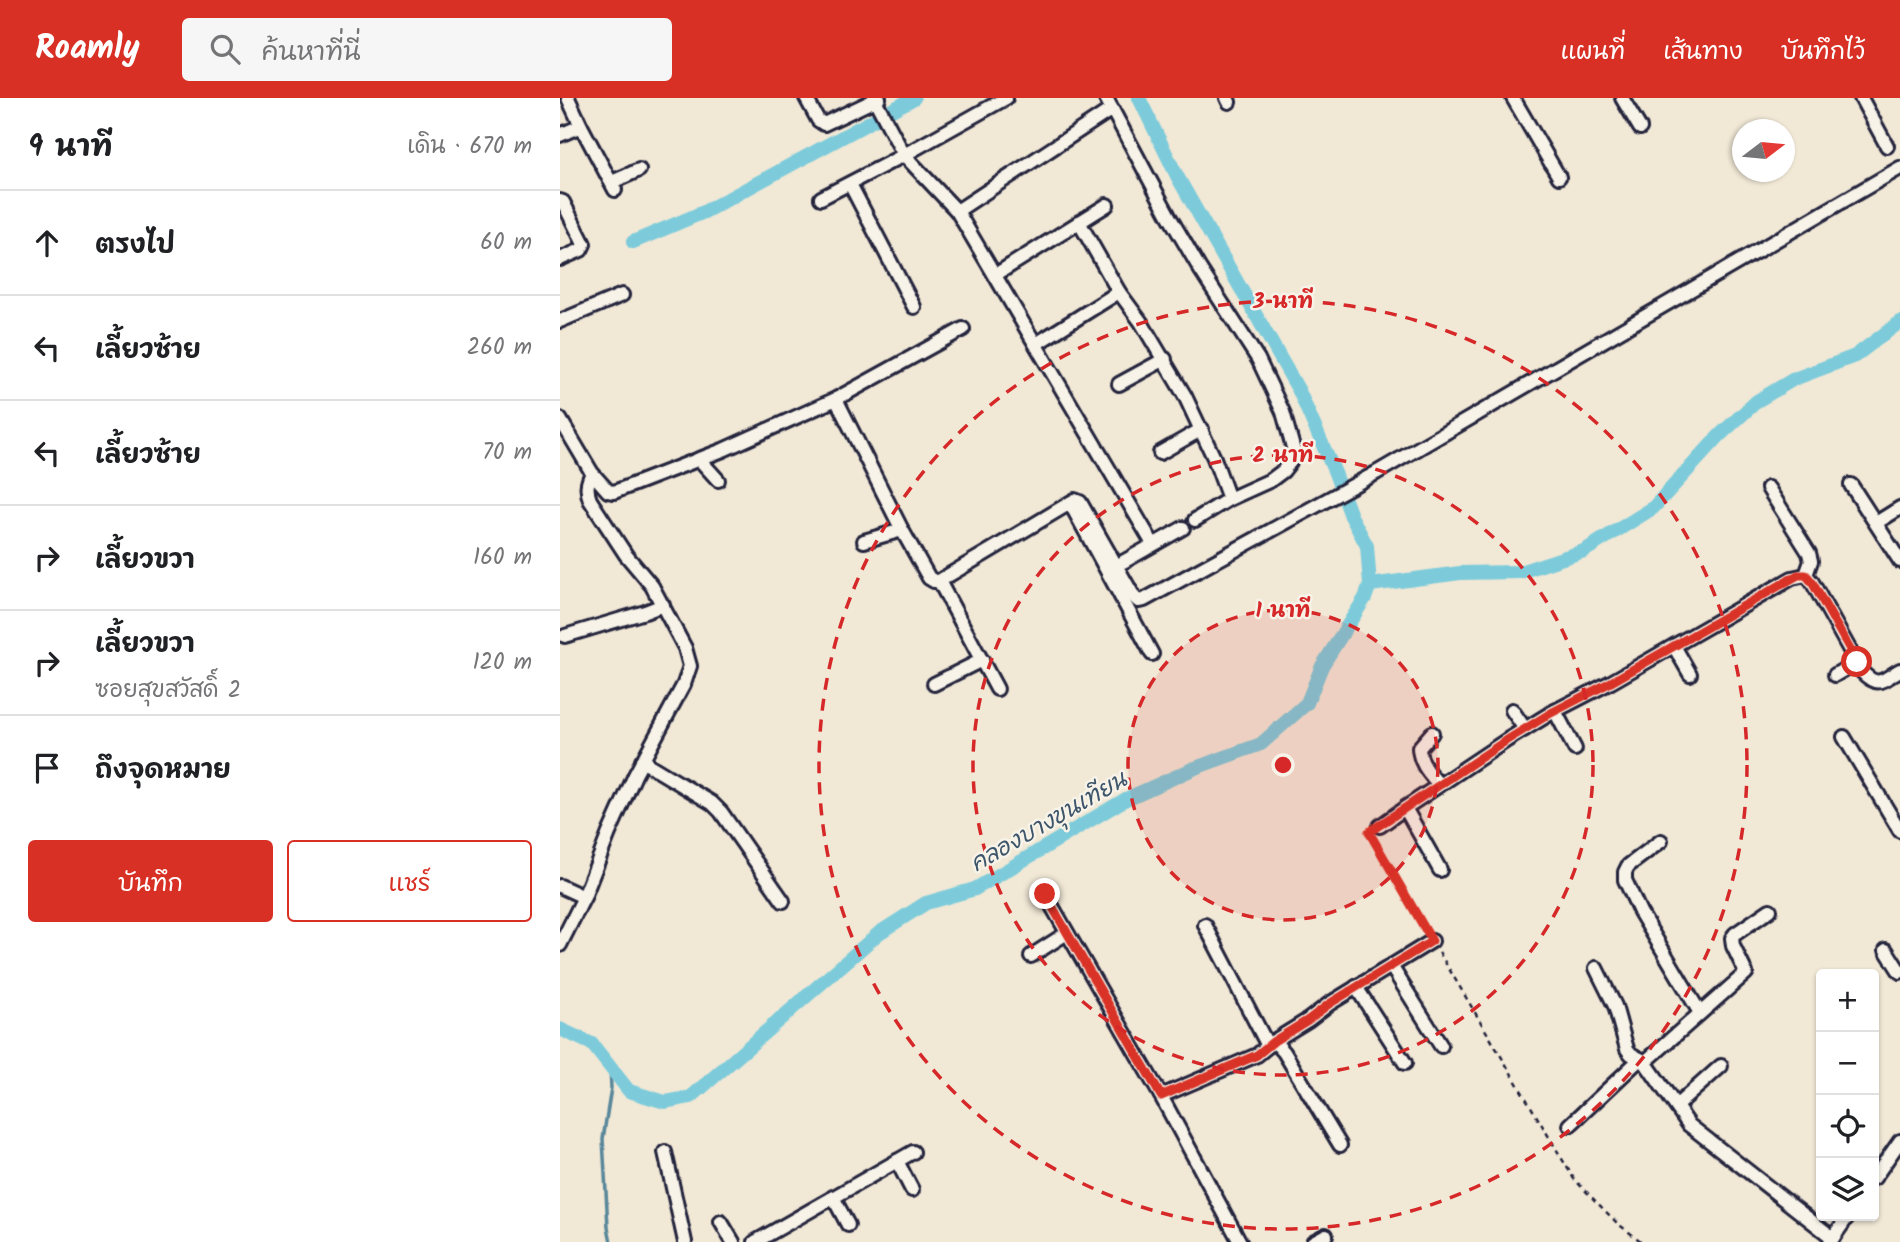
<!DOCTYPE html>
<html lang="th">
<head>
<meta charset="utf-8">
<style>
  :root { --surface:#fff; --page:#f6f6f6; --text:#202124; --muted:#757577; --line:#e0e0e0; --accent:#d93025 }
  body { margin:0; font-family:Kalam,"Playpen Sans Thai",sans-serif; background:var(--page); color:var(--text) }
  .controls { position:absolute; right:21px; bottom:21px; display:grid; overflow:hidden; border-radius:7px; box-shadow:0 2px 5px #0004 }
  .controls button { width:63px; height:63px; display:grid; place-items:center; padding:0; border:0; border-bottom:2px solid var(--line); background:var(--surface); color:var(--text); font:35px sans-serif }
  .compass { position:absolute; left:1172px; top:21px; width:63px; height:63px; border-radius:50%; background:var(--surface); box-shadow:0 2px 5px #0004; rotate:74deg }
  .stop { position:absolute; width:21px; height:21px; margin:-16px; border:5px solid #d93025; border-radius:50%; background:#fff }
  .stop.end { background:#d93025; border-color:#fff; box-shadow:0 2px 7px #0008 }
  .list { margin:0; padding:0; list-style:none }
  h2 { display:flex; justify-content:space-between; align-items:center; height:91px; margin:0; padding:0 28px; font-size:30px }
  h2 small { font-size:23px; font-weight:400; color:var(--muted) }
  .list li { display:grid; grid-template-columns:46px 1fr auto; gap:21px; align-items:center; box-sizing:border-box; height:105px; padding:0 28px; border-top:2px solid var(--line) }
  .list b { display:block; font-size:26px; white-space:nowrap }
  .list p { margin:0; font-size:23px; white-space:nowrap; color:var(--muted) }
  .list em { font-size:23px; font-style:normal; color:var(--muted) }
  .actions { display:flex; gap:14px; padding:21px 28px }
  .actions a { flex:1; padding:16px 0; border:2px solid var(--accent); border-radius:7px; text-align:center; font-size:24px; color:var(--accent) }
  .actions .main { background:var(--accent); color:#fff }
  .icon { flex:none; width:38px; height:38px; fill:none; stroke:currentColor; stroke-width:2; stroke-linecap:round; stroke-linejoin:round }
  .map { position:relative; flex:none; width:1340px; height:1144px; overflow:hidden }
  header { display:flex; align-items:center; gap:42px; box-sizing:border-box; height:98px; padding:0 35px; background:var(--accent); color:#fff }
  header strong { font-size:33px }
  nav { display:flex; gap:38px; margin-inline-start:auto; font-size:24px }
  .search { width:490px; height:63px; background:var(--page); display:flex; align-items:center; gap:18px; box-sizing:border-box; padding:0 24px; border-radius:7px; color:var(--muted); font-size:26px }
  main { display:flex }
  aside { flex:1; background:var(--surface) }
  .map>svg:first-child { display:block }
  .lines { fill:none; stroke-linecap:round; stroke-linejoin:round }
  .stream { stroke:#59879a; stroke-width:3.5 }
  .canal { stroke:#7dcbda; stroke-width:14 }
  .minor-casing { stroke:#22223b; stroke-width:18 }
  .path { stroke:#22223b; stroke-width:2.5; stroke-dasharray:5 5; stroke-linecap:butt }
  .minor { stroke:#f7f3e8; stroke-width:12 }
  .route { stroke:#d93025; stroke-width:9 }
  .ring { fill:none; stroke:#d62828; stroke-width:3.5; stroke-dasharray:12 9 }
  .labels { text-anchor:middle; stroke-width:5; stroke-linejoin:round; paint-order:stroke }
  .water-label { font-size:23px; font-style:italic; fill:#3d556b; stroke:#f7f3e8 }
  .centre { fill:#d62828; stroke:#f7f3e8; stroke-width:3.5 }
  .ring-label { font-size:21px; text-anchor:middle; font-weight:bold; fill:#d62828; stroke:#f7f3e8; stroke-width:5; stroke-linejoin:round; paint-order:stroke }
</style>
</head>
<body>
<header>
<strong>Roamly</strong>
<div class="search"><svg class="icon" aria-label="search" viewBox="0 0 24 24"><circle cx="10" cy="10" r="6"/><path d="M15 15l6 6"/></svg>ค้นหาที่นี่</div>
<nav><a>แผนที่</a><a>เส้นทาง</a><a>บันทึกไว้</a></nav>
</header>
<main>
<aside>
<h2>9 นาที<small>เดิน · 670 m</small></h2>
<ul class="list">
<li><svg class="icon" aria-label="ahead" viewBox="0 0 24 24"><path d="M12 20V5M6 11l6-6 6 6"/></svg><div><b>ตรงไป</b></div><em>60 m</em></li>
<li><svg class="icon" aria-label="left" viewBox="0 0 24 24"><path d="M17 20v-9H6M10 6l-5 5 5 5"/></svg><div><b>เลี้ยวซ้าย</b></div><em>260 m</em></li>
<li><svg class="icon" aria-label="left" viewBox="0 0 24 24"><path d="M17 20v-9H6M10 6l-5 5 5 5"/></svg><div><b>เลี้ยวซ้าย</b></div><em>70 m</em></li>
<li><svg class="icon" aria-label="right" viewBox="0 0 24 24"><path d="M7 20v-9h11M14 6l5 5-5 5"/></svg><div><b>เลี้ยวขวา</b></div><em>160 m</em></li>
<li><svg class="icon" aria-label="right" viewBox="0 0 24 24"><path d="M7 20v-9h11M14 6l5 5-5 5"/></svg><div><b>เลี้ยวขวา</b><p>ซอยสุขสวัสดิ์ 2</p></div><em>120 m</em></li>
<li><svg class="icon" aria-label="arrive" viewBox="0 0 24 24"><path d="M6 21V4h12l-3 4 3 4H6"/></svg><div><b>ถึงจุดหมาย</b></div></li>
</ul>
<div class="actions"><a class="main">บันทึก</a><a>แชร์</a></div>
</aside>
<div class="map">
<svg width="1340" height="1144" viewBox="0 0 1340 1144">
  <rect width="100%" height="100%" fill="#f1e8d6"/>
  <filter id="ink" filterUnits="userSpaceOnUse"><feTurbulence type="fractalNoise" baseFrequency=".0143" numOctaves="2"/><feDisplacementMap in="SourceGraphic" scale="14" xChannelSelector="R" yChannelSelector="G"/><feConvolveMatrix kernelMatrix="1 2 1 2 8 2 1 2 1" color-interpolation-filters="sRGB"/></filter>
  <g filter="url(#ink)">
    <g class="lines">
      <polyline class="stream" points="50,968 51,990 43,1041 48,1129 51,1144"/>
      <g class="canal">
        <polyline points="73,144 144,114 354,0"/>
        <polyline points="810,487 900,475 960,474 1024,453 1093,410 1160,337 1197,303 1234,281 1295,258 1340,224"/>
        <polyline points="0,931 32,946 69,993 105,1004 131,999 319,835 366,805 415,791 566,701 635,670 701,646 747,605 762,568 805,500 810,487 807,448 791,418 775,375 739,293 617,78 579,0"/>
      </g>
      <defs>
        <g id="minor">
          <polyline points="8,0 21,28 55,92"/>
          <polyline points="246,0 258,22 264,26 319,0"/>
          <polyline points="314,0 344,57 397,113 593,446"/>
          <polyline points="546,0 609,118 640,171 698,261 723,314 734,353 730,364 723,373 711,382 669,401 635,422"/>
          <polyline points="667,0 669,4"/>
          <polyline points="953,0 999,79"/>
          <polyline points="1062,0 1080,30"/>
          <polyline points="1301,0 1327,48"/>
          <polyline points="0,37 21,28"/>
          <polyline points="52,84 79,72"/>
          <polyline points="290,86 354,209"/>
          <polyline points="261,100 344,57 446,0"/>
          <polyline points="0,103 3,104 24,146 21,152 0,161"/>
          <polyline points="397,113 552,11"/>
          <polyline points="519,124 559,194 581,224 625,298 654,360 669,401"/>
          <polyline points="435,177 547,107"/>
          <polyline points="0,223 62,197"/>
          <polyline points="476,246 559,194"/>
          <polyline points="559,286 605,261"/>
          <polyline points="276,301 342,432 369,480 374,483 379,483 515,402 520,404 574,499 578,503 584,502 816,375 1340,70"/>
          <polyline points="0,321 32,375 48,393 54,394 163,352 276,301 403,231"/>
          <polyline points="600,355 642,331"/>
          <polyline points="139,361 158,382"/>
          <polyline points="1291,387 1340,463"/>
          <polyline points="1208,390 1249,455 1251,463 1246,477"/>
          <polyline points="510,405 592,556"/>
          <polyline points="1316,425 1340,410"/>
          <polyline points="304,443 342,432"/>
          <polyline points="563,464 623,430"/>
          <polyline points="379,483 437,591"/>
          <polyline points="5,538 85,514 103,507"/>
          <polyline points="1114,548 1130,576"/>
          <polyline points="1275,577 1297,564"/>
          <polyline points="374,586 422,562"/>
          <polyline points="952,612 965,631"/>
          <polyline points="995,613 1015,651"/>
          <path d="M872,635L859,650C860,666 869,675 879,687"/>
          <polyline points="1284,639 1340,733"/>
          <polyline points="82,663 152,705 161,714 223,803"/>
          <polyline points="820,728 845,710"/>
          <polyline points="1101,743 1068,768 1065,774 1065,782 1080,814 1140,915"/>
          <path d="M880,772L845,710L947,642L991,615L1051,584L1232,480L1246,477L1252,484L1302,574C1319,591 1322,582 1340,572"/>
          <polyline points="0,788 24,799"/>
          <polyline points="485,796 601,998 680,1144"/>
          <polyline points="1210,812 1175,836 1172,840 1173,848 1186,875 1085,964 1129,1027 1273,1140"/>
          <polyline points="645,827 708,948"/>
          <path d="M0,847L24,799L49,735L75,677L124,586L130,568L125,550L92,488L66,457L30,402C26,391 27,385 32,375"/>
          <polyline points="1326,852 1340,874"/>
          <polyline points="471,858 507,835"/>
          <polyline points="831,868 881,948"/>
          <polyline points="1036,870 1055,908 1067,951 1071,956 1085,964"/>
          <polyline points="796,889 845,965"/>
          <polyline points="714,943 724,954 780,1047"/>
          <polyline points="601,998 697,957 714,943 748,922 769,906 872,843"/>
          <polyline points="1116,1008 1161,968"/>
          <polyline points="1010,1027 1080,961"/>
          <polyline points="105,1054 125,1144"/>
          <polyline points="337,1063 352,1092"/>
          <polyline points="1314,1080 1340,1043"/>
          <polyline points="273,1099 288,1127"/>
          <polyline points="161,1124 173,1144"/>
          <polyline points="195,1144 353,1054"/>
          <polyline points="753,1144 766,1137"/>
          <polyline points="1270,1144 1288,1118"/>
        </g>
      </defs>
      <use href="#minor" class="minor-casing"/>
      <g class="path">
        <polyline points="810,736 866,833"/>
        <polyline points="879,854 1014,1081 1057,1125 1082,1144"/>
      </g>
      <use href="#minor" class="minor"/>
    </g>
  </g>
  <g class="lines" filter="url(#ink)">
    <polyline class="route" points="485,796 601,998 697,957 714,943 748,922 769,906 872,843 809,734 947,642 991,615 1051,584 1238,477 1246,477 1252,484 1297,564"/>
  </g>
  <circle cx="723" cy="667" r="155" fill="#d62828" fill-opacity=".12"/>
  <g class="ring">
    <circle cx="723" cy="667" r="155"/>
    <circle cx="723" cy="667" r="310"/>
    <circle cx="723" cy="667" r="464"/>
  </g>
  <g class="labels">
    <g class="water-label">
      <text transform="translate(488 723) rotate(-30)" y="8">คลองบางขุนเทียน</text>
    </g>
  </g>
  <circle cx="723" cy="667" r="10" class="centre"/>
  <g class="ring-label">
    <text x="723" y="210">3 นาที</text>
    <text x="723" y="364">2 นาที</text>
    <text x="723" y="519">1 นาที</text>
  </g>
</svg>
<div class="controls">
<button>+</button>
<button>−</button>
<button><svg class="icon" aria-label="locate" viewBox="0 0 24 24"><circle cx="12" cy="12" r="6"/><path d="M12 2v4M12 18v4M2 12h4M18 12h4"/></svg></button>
<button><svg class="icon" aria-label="layers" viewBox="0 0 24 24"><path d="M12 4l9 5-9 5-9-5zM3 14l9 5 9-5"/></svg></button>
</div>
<svg class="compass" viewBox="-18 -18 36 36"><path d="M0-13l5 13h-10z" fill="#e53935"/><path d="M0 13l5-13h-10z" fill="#757577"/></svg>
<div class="stop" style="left:1297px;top:564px"></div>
<div class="stop end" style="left:485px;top:796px"></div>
</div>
</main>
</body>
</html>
